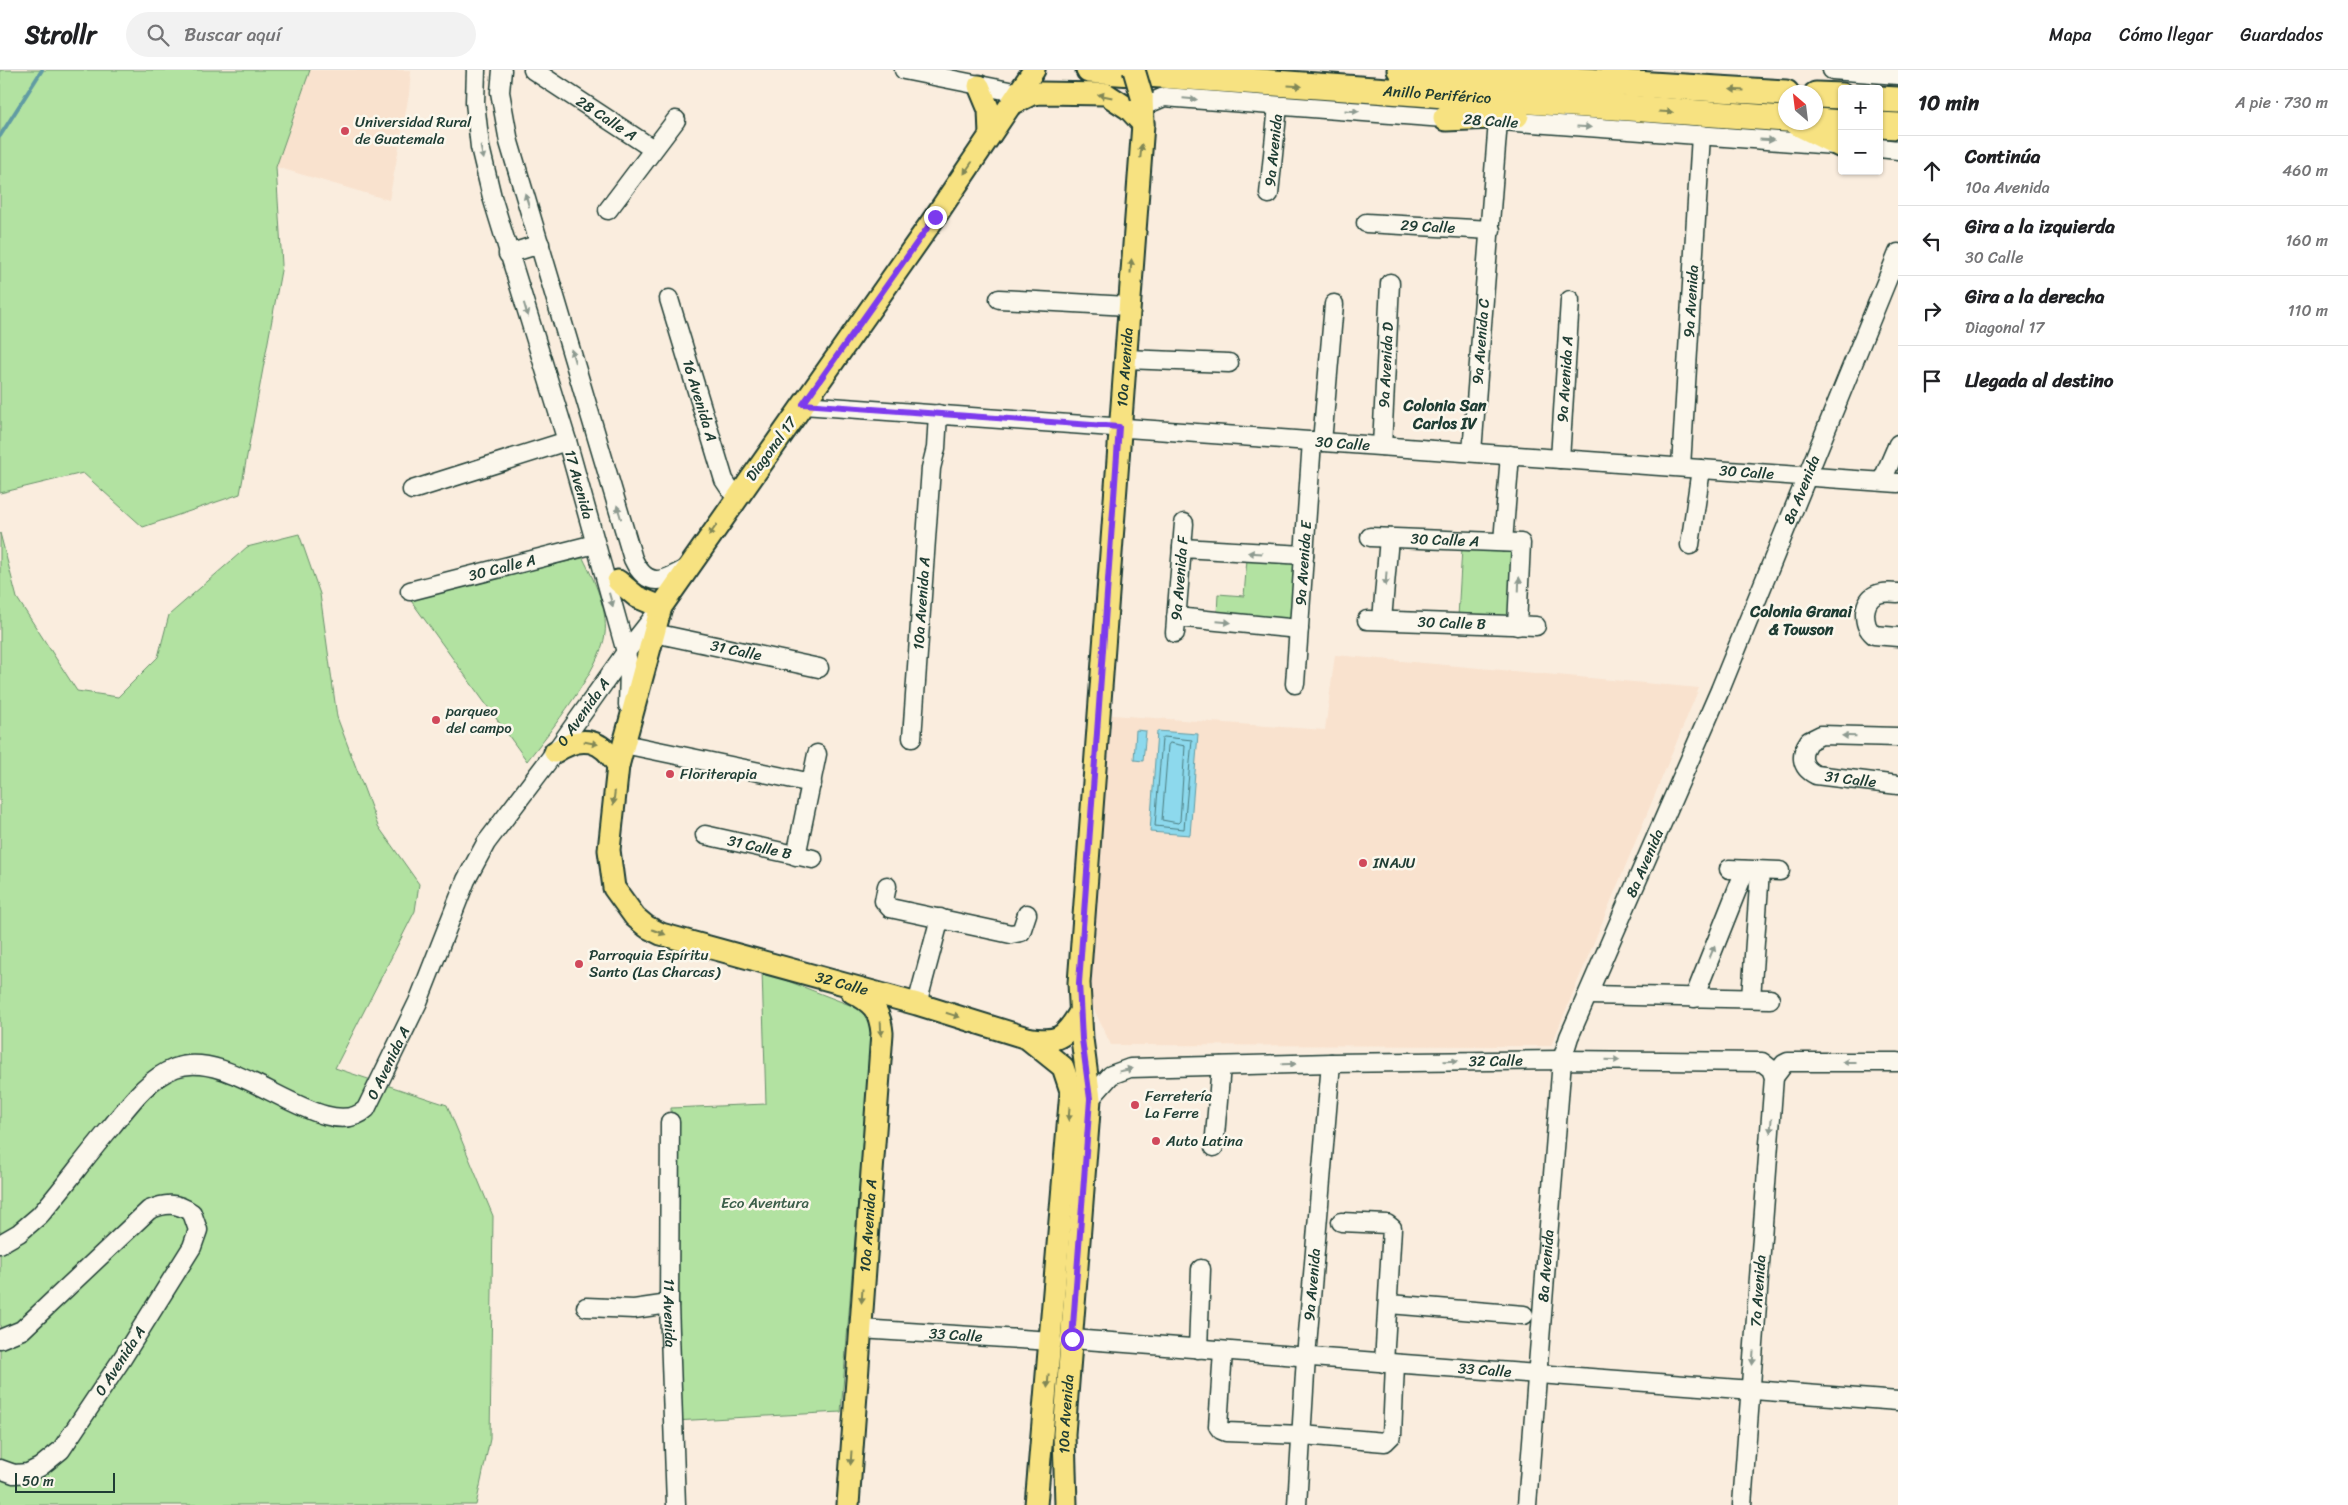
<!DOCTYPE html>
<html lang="es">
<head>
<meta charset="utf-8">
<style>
  :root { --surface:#fff; --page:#f2f2f2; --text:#202124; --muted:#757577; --line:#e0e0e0 }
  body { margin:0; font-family:Sriracha,sans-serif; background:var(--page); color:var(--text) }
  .controls { position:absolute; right:15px; top:15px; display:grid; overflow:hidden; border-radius:5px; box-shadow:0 1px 4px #0004 }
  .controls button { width:45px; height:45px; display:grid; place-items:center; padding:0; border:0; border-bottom:1px solid var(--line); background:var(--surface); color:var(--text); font:25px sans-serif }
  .compass { position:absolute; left:1778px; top:15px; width:45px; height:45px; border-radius:50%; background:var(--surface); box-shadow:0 1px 4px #0004; rotate:332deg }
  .scale { position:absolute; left:15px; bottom:12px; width:100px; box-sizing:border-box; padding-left:5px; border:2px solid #1f3d34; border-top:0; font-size:14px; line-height:18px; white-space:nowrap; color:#1f3d34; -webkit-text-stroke:4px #fbf7ec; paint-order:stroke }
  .stop { position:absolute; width:15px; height:15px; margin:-11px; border:4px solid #7c3aed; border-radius:50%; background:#fff }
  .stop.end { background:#7c3aed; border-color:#fff; box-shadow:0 1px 5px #0008 }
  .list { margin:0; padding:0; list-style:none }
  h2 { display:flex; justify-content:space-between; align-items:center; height:65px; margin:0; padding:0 20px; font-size:21px }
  h2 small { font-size:16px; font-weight:400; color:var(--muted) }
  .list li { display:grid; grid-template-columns:32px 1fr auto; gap:15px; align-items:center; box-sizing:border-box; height:70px; padding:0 20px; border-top:1px solid var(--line) }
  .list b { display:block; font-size:19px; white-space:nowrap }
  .list p { margin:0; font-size:16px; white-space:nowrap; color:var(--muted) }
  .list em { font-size:16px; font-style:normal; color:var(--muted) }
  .icon { flex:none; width:28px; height:28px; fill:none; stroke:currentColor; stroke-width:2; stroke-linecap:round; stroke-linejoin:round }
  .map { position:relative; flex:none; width:1898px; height:1435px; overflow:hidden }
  header { display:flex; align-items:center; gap:30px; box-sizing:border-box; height:70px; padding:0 25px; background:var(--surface); border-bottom:1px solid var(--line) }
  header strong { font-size:24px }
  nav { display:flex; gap:28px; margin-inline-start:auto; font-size:18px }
  .search { width:350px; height:45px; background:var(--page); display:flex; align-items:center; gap:12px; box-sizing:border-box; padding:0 18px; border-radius:28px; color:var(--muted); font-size:19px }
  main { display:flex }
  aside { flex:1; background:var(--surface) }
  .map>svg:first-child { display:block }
  .built { fill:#f9e2ce }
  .green { fill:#b2e2a1; stroke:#68906a }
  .water { fill:#8dd9ed; stroke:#619ba3 }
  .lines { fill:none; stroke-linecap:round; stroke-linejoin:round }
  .shore { stroke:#4b7b7e; stroke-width:1 }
  .stream { stroke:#619ba3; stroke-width:4 }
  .minor-casing { stroke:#1f3d34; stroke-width:21 }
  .major-casing { stroke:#1f3d34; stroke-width:25 }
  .highway-casing { stroke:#1f3d34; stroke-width:29 }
  .minor { stroke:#fbf7ec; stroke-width:18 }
  .major { stroke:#f7e281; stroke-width:21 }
  .highway { stroke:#f7e281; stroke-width:25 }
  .major-bridge-casing { stroke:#1f3d34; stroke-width:25; stroke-linecap:butt }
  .major-bridge { stroke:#f7e281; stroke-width:21 }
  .oneway { fill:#808757 }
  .oneway2 { fill:#8d9a90 }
  .route { stroke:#7c3aed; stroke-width:6 }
  .poi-dot { fill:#d1495b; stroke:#fbf7ec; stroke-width:2 }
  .labels { text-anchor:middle; stroke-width:5; stroke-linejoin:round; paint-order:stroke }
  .street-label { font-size:15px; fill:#1f3d34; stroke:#fbf7ec }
  .poi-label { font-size:15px; fill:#1f3d34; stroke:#fbf7ec; text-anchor:start }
  .park-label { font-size:15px; fill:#3c5e4a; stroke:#fbf7ec }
  .neighbourhood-label { font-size:16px; font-weight:bold; fill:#1f3d34; stroke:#fbf7ec }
</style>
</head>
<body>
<header>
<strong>Strollr</strong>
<div class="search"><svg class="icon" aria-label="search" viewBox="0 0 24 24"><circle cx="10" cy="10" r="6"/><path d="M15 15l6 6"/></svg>Buscar aquí</div>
<nav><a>Mapa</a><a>Cómo llegar</a><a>Guardados</a></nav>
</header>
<main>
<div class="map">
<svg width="1898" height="1435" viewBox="0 0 1898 1435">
  <rect width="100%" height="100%" fill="#faedde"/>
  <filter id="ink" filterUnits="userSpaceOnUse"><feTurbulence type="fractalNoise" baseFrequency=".02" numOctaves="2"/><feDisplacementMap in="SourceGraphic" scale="10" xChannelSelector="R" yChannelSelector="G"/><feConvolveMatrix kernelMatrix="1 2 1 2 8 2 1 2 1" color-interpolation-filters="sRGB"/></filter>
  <g filter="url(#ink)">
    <g class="built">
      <polygon points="310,0 411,0 409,24 389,130 276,97"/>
      <polygon points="1335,585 1699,618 1551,976 1111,975 1087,925 1112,645 1325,660"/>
    </g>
    <g class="green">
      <polygon points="0,0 310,0 276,97 282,195 240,424 143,457 83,403 0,423"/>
      <polygon points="0,463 17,528 77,621 118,627 158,587 169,545 247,477 299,464 320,524 337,647 378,756 419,814 415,841 335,998 447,1035 493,1146 490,1369 476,1435 0,1435"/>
      <polygon points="1462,478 1514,480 1510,549 1458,547"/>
      <path d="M583,488C594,510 608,539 605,564C601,598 549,663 527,691L409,528Z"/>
      <polygon points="1247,489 1296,493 1291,551 1217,545 1218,524 1244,526"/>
      <polygon points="762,901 873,944 841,1342 674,1351 671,1038 766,1034"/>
    </g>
    <g class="water">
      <polygon points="1136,660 1146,661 1143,691 1134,690"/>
      <polygon points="1157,661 1198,664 1190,765 1150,762"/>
    </g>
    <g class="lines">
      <g class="shore">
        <polygon points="1164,667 1192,670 1184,759 1155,756 1162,669"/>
        <polygon points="1170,673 1185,676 1180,751 1178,753 1162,750 1168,676"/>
      </g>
      <polyline class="stream" points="0,66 42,0"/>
      <defs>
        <g id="minor">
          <path id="s1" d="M476,0L475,32L480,77L492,127L567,371L626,582L629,599L628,635"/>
          <path d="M502,0L500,22L509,72L633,489C647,519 663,512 687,498"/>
          <path id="s2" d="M533,0L653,79"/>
          <polyline points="904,0 1019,23"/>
          <polyline points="1832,0 1898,5"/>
          <polyline points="1143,36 1164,27 1457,49"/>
          <polyline points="1503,51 1834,75"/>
          <polyline points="1879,78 1898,80"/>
          <path id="s3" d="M1269,124L1278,36"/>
          <polyline points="608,140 676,50"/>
          <path id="s4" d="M1366,153L1491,160"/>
          <polyline points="508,184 540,174"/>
          <path id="s5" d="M669,229L724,410L736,428"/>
          <polyline points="999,229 1128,236"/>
          <polyline points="1125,289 1229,293"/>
          <path id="s6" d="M803,335L1898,413"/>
          <polyline points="1322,372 1334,234"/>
          <path id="s7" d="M1382,376L1390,213"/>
          <path id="s8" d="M1472,382L1498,51"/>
          <path id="s9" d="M1560,389L1570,230"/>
          <path id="s10" d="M1681,397L1701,65"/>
          <polyline points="1882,411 1898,374"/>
          <polyline points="412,420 567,371"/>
          <path id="s11" d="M1370,467L1521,473L1517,556"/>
          <polyline points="1503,472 1510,385"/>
          <polyline points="1690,475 1701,399"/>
          <polyline points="1182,478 1304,485"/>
          <path id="s12" d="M410,521L595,474"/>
          <path d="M1898,523C1881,521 1867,523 1865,543C1865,553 1867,559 1874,565L1898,567"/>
          <polyline points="1176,547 1299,559"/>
          <path id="s13" d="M1367,550L1536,556"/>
          <polyline points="1382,550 1389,468"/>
          <path id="s14" d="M654,563L819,598"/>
          <path id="s15" d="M1175,563L1184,453"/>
          <path id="s16" d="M1295,614L1312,371"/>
          <path id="s17" d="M1898,667L1821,665L1809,671C1800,684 1800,697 1816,705L1898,715"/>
          <path id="s18" d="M912,668L931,398L936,378L938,344"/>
          <polyline points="624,674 812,713"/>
          <path id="s19" d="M705,765L813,789"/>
          <polyline points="796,786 817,684"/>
          <polyline points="1729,799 1780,801"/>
          <polyline points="887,816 884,831 890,838 1011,864 1021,862 1027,844"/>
          <polyline points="1589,925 1770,929"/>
          <polyline points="1694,928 1745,800"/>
          <polyline points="1751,928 1760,801"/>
          <polyline points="917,934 940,848"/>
          <polyline points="1774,1007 1784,994 1788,992 1898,992"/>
          <path id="s20" d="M1090,1029L1111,1005L1130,998L1331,993L1562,990L1762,992L1771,999L1774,1007L1742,1435"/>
          <path id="s21" d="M670,1052L669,1234L676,1435"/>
          <polyline points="1214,1077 1221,996"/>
          <polyline points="1341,1152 1387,1154 1392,1158 1384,1293"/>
          <path id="s22" d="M0,1174L19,1163L40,1145C65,1116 87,1085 112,1056C130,1034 147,1009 175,998C233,975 325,1078 366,1039L418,932L466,810L486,773L555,682L626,582L659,540"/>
          <polyline points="1389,1234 1524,1245"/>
          <polyline points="586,1237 634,1239 669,1234"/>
          <path id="s23" d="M860,1259L1052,1271"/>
          <path d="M0,1269L22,1260L149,1140C165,1133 177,1132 192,1143L198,1160L192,1177L122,1289L61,1380L40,1397L28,1403L14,1404L0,1399"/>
          <path id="s24" d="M1072,1269L1898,1331"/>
          <polyline points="1198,1279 1201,1199"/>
          <polyline points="1223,1281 1218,1356 1221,1360 1226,1362 1302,1365 1385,1372 1392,1365 1395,1294"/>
          <path id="s25" d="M1297,1435L1306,1287L1331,993"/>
          <path id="s26" d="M1527,1435L1562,990L1569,967L1720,620L1898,183"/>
        </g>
        <g id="major">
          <path id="s27" d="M1034,0L935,147L661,537L618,696L609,780L614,818L635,847L647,857L661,864L917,934L1027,968L1063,997L1071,1021L1036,1435"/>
          <polyline points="979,16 989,40 990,65"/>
          <polyline points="1012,34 1032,24 1040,23 1106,24 1129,39 1143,54"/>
          <polyline points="618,511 637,527 661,537"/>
          <path d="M555,682C582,664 602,669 618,696"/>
          <path d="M1027,968C1058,973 1064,969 1080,942"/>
          <path id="s28" d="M848,1435L882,963C880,940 872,932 852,922"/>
          <path id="s29" d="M1066,1435L1064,1364L1090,1029L1082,969L1079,913L1143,54L1142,27"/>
        </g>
        <g id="highway">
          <path id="s30" d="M1089,0L1786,49"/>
          <polyline points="1400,0 1786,23"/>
          <polyline points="1816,25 1842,26"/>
          <polyline points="1879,29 1898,30"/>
          <polyline points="1446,48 1516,45"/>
          <polyline points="1816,51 1842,53"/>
          <polyline points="1796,52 1842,75"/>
          <polyline points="1879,55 1898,56"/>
        </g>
      </defs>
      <use href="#minor" class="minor-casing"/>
      <use href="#major" class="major-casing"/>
      <use href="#highway" class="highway-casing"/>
      <use href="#minor" class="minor"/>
      <use href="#major" class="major"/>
      <use href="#highway" class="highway"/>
      <defs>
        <polyline id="major-bridge" points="1134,0 1142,27"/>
      </defs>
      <use href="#major-bridge" class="major-bridge-casing"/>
      <use href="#major-bridge" class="major-bridge"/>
    </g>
    <defs><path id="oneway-solid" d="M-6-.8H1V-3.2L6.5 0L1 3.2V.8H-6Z" transform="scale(1.25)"/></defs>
    <g class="oneway">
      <use href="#oneway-solid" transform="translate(1295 16) rotate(4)"/>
      <use href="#oneway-solid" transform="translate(1737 20) rotate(-177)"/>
      <use href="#oneway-solid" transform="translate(1105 26) rotate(-168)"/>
      <use href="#oneway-solid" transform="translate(1666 42) rotate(4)"/>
      <use href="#oneway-solid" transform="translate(1141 81) rotate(-84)"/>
      <use href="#oneway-solid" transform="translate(968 98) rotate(124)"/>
      <use href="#oneway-solid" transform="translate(1131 196) rotate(-86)"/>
      <use href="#oneway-solid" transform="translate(713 460) rotate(125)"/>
      <use href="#oneway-solid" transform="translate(591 673) rotate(11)"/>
      <use href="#oneway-solid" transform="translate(614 728) rotate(97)"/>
      <use href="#oneway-solid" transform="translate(659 862) rotate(21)"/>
      <use href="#oneway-solid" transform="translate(953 945) rotate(17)"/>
      <use href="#oneway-solid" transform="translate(881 959) rotate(88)"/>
      <use href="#oneway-solid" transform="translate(1069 1044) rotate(94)"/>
      <use href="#oneway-solid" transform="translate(862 1226) rotate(94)"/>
      <use href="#oneway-solid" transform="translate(1048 1311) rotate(95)"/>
      <use href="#oneway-solid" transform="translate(851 1388) rotate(94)"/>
    </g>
    <g class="oneway2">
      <use href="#oneway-solid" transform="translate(1190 29) rotate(5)"/>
      <use href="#oneway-solid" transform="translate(1352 41) rotate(4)"/>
      <use href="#oneway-solid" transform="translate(1584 57) rotate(4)"/>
      <use href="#oneway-solid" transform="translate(1767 70) rotate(4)"/>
      <use href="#oneway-solid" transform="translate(482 83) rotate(78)"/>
      <use href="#oneway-solid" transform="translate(527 130) rotate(-107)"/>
      <use href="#oneway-solid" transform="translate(526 240) rotate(73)"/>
      <use href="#oneway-solid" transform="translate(573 286) rotate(-106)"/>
      <use href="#oneway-solid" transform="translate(619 442) rotate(-107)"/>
      <use href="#oneway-solid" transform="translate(1255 483) rotate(-177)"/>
      <use href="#oneway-solid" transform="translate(1386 509) rotate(94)"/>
      <use href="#oneway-solid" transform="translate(1519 514) rotate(-88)"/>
      <use href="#oneway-solid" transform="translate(611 530) rotate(74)"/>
      <use href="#oneway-solid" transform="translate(1224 552) rotate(5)"/>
      <use href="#oneway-solid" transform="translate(1849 666) rotate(-178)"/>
      <use href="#oneway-solid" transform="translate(1712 882) rotate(-68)"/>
      <use href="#oneway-solid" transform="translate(1613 990) rotate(1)"/>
      <use href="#oneway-solid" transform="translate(1451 991) rotate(-1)"/>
      <use href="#oneway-solid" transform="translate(1849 992) rotate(180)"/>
      <use href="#oneway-solid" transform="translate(1289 994) rotate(-2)"/>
      <use href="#oneway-solid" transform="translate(1126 1000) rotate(-12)"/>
      <use href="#oneway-solid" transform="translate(1771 1056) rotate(94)"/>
      <use href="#oneway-solid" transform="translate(1753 1288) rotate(94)"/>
    </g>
  </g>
  <g class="lines" filter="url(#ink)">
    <polyline class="route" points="935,147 803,334 1119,357 1079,913 1082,969 1090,1029 1072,1269"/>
  </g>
  <g class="poi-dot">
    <circle cx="345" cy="61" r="5"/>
    <circle cx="436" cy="650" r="5"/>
    <circle cx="670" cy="704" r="5"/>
    <circle cx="1363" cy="793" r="5"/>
    <circle cx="579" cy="894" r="5"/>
    <circle cx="1135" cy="1035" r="5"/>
    <circle cx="1156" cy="1071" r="5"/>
  </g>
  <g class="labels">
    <g class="street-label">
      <text dy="5" stroke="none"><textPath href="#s30" startOffset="349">Anillo Periférico</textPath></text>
      <text dy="5" stroke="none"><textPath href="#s2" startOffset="88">28 Calle A</textPath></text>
      <text transform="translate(1491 51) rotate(4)" y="5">28 Calle</text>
      <text dy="5" stroke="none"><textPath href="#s3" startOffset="44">9a Avenida</textPath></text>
      <text dy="5" stroke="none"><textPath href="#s4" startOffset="62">29 Calle</textPath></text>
      <text dy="5" stroke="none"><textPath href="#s10" startOffset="166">9a Avenida</textPath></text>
      <text dy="5" stroke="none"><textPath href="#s8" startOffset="111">9a Avenida C</textPath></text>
      <text dy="5" stroke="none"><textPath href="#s7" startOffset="81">9a Avenida D</textPath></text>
      <text dy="5" stroke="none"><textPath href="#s29" startOffset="1141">10a Avenida</textPath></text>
      <text dy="5" stroke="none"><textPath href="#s9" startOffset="80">9a Avenida A</textPath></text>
      <text dy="5" stroke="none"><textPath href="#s5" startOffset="106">16 Avenida A</textPath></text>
      <text dy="5" stroke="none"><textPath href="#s6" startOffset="541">30 Calle</textPath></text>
      <text transform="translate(771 379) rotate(-54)" y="5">Diagonal 17</text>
      <text dy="5" stroke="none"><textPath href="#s6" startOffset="946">30 Calle</textPath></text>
      <text dy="5" stroke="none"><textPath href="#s1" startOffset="429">17 Avenida</textPath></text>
      <text dy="5" stroke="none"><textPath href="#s26" startOffset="1065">8a Avenida</textPath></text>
      <text dy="5" stroke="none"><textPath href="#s11" startOffset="75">30 Calle A</textPath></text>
      <text dy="5" stroke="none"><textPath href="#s16" startOffset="121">9a Avenida E</textPath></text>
      <text dy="5" stroke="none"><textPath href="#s12" startOffset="95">30 Calle A</textPath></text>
      <text dy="5" stroke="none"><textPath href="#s15" startOffset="55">9a Avenida F</textPath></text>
      <text dy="5" stroke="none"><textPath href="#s18" startOffset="135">10a Avenida A</textPath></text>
      <text dy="5" stroke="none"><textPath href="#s13" startOffset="85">30 Calle B</textPath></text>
      <text dy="5" stroke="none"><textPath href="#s14" startOffset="84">31 Calle</textPath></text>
      <text dy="5" stroke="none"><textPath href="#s22" startOffset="910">0 Avenida A</textPath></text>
      <text dy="5" stroke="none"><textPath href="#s17" startOffset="166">31 Calle</textPath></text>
      <text dy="5" stroke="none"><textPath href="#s19" startOffset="56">31 Calle B</textPath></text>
      <text dy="5" stroke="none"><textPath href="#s26" startOffset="660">8a Avenida</textPath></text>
      <text dy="5" stroke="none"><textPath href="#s27" startOffset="1196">32 Calle</textPath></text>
      <text dy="5" stroke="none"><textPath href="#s20" startOffset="418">32 Calle</textPath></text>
      <text dy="5" stroke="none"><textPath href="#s22" startOffset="506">0 Avenida A</textPath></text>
      <text dy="5" stroke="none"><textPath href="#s28" startOffset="280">10a Avenida A</textPath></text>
      <text dy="5" stroke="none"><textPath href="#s26" startOffset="240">8a Avenida</textPath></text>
      <text dy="5" stroke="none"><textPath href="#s25" startOffset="221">9a Avenida</textPath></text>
      <text transform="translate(1758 1221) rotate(-86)" y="5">7a Avenida</text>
      <text dy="5" stroke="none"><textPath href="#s21" startOffset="191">11 Avenida</textPath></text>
      <text dy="5" stroke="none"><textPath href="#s23" startOffset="96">33 Calle</textPath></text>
      <text transform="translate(120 1291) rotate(-57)" y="5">0 Avenida A</text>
      <text dy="5" stroke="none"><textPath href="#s24" startOffset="414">33 Calle</textPath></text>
      <text dy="5" stroke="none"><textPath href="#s29" startOffset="91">10a Avenida</textPath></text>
    </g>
    <g class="poi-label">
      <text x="355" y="57">Universidad Rural<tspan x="355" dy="17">de Guatemala</tspan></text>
      <text x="446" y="646">parqueo<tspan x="446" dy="17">del campo</tspan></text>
      <text x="680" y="709">Floriterapia</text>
      <text x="1373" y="798">INAJU</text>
      <text x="589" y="890">Parroquia Espíritu<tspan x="589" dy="17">Santo (Las Charcas)</tspan></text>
      <text x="1145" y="1031">Ferretería<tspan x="1145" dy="17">La Ferre</tspan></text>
      <text x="1166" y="1076">Auto Latina</text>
    </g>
    <g class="park-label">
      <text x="765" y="1138">Eco Aventura</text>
    </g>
    <g class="neighbourhood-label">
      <text x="1445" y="341">Colonia San<tspan x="1445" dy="18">Carlos IV</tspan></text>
      <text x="1801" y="547">Colonia Granai<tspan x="1801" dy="18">&amp; Towson</tspan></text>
    </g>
  </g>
</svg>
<div class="controls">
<button>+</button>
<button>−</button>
</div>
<svg class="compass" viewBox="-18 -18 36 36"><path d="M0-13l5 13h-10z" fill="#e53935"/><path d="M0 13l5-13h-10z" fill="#757577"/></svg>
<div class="scale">50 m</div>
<div class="stop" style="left:1072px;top:1269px"></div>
<div class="stop end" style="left:935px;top:147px"></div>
</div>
<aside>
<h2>10 min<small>A pie · 730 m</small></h2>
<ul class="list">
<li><svg class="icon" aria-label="ahead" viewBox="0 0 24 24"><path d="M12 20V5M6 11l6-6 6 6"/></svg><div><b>Continúa</b><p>10a Avenida</p></div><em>460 m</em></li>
<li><svg class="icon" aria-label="left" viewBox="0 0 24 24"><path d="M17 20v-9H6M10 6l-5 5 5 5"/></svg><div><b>Gira a la izquierda</b><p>30 Calle</p></div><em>160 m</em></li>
<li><svg class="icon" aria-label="right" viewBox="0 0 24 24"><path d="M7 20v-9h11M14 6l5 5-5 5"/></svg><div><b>Gira a la derecha</b><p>Diagonal 17</p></div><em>110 m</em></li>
<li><svg class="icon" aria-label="arrive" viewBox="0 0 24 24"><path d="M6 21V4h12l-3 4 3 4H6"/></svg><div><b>Llegada al destino</b></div></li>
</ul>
</aside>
</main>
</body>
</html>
